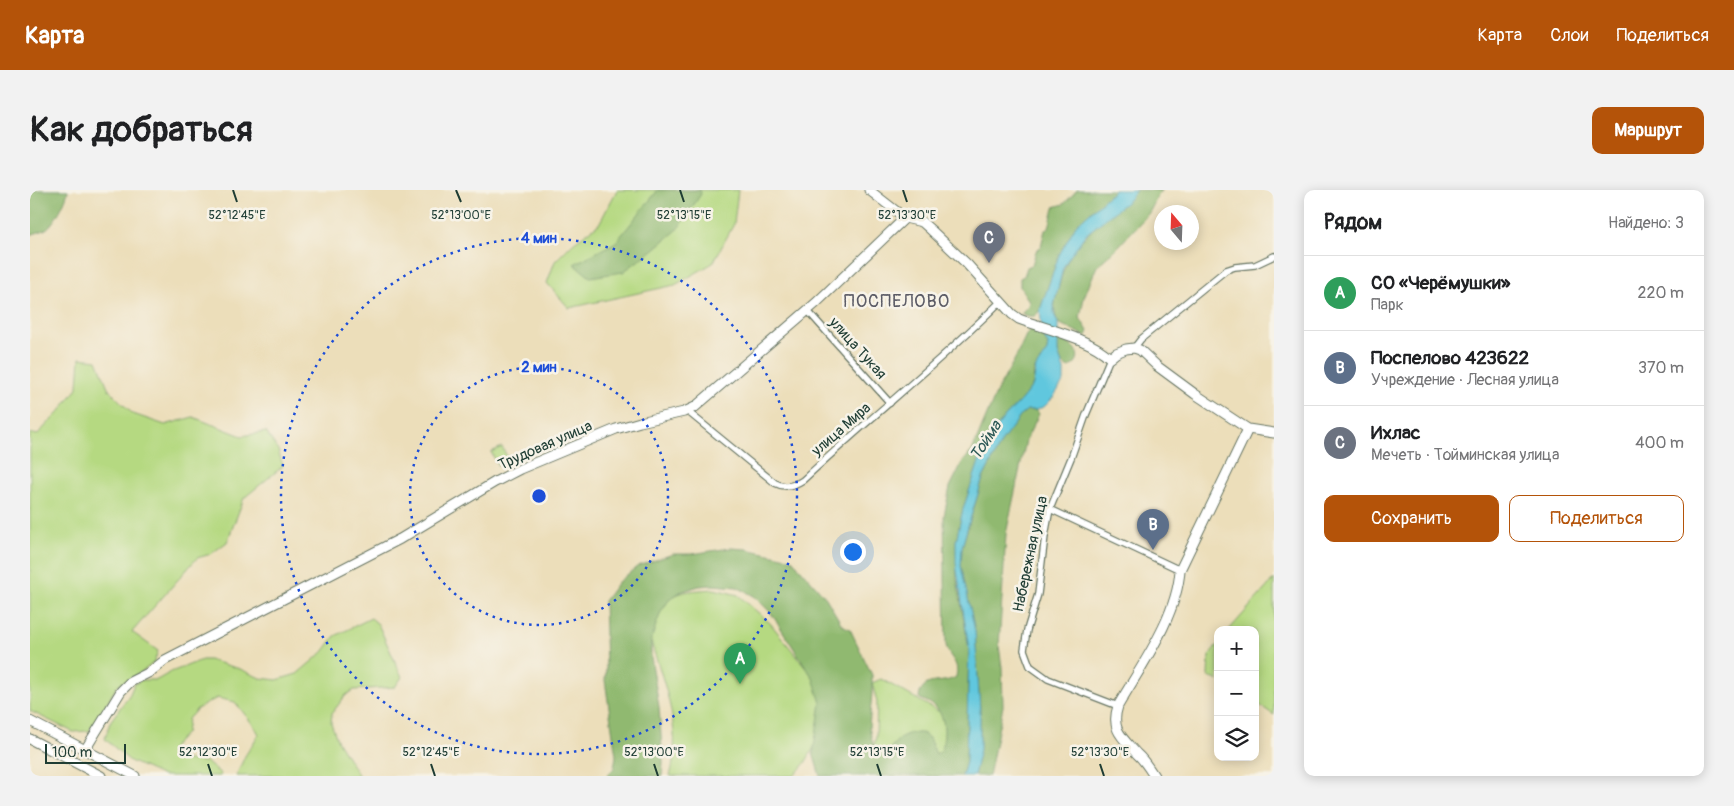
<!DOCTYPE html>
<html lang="ru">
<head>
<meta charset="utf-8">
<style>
  :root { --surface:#fff; --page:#f2f2f2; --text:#202124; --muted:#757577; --line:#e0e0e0; --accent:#b45309 }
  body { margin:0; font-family:Pangolin,sans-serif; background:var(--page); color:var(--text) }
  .controls { position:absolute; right:15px; bottom:15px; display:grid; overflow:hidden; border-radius:10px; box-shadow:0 2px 12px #0003 }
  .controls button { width:45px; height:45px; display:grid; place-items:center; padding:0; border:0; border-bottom:1px solid var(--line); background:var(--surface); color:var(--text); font:25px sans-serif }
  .compass { position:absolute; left:1124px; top:15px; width:45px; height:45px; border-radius:50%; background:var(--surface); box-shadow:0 2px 12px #0003; rotate:341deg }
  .scale { position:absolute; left:15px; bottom:12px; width:81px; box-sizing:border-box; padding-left:5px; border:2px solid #1f3d34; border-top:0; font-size:14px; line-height:18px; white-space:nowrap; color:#1f3d34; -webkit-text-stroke:4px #f7f3e8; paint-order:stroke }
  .you { position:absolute; left:822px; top:361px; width:18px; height:18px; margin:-12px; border:4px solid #fff; border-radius:50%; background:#1a73e8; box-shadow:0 0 0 8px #1a73e833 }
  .badge { display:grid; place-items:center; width:32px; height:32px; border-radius:50%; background:var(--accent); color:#fff; font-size:16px; font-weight:700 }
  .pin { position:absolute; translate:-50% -41px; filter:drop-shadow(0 1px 2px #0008) }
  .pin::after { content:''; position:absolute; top:26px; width:18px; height:15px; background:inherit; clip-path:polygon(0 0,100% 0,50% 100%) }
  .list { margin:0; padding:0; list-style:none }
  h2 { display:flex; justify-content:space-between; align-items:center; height:65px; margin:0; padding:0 20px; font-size:21px }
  h2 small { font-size:16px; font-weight:400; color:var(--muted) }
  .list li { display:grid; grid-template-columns:32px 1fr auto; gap:15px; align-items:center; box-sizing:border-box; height:75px; padding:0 20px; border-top:1px solid var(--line) }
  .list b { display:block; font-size:19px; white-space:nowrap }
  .list p { margin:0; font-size:16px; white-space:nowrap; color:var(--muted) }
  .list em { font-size:16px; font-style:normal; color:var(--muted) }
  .actions { display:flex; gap:10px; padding:15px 20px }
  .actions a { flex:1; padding:11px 0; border:1px solid var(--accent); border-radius:10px; text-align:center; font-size:18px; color:var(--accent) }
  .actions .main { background:var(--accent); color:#fff }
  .icon { flex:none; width:28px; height:28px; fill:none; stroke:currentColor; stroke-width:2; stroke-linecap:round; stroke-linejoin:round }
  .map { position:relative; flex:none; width:1244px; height:586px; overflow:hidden; border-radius:10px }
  header { display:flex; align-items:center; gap:30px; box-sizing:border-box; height:70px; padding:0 25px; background:var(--accent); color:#fff }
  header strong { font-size:24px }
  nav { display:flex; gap:28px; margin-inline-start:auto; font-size:18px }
  .intro { display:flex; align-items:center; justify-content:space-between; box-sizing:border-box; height:120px; padding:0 30px }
  h1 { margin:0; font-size:35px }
  .button { padding:12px 22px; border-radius:10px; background:var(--accent); color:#fff; font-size:18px; font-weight:700 }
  main { display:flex; gap:30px; padding:0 30px }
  aside { flex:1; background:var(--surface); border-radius:10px; box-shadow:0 2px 12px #0003 }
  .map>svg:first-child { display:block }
  .green { fill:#b5d981; stroke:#6a8b5a }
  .forest { fill:#90b96f; stroke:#587b52 }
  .water { fill:#61c7de; stroke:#408289 }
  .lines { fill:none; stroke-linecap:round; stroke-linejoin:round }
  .street-casing { stroke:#677563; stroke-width:8 }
  .secondary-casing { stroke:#677563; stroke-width:11 }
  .primary-casing { stroke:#677563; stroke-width:11 }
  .street { stroke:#fff; stroke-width:5.5 }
  .secondary { stroke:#fff; stroke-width:9 }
  .primary { stroke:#fff; stroke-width:9 }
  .ticks { fill:none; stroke:#1f3d34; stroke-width:2 }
  .ring { fill:none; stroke:#1d4ed8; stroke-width:2.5; stroke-dasharray:2.5 5 }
  .labels { text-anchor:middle; stroke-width:5; stroke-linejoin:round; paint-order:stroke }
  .street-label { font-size:15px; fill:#1f3d34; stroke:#f7f3e8 }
  .water-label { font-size:16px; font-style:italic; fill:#2c5956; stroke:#f7f3e8 }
  .quarter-label { font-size:18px; letter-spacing:1px; fill:#5c5c66; stroke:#f7f3e8 }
  .ticks-label { font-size:12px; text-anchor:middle; fill:#1f3d34; stroke:#f7f3e8; stroke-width:5; stroke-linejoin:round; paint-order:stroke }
  .centre { fill:#1d4ed8; stroke:#f7f3e8; stroke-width:2.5 }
  .ring-label { font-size:15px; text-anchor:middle; font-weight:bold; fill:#1d4ed8; stroke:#f7f3e8; stroke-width:5; stroke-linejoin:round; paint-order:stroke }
</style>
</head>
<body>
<header>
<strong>Карта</strong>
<nav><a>Карта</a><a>Слои</a><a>Поделиться</a></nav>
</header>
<div class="intro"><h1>Как добраться</h1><a class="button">Маршрут</a></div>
<main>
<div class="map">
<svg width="1244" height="586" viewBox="0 0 1244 586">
  <rect width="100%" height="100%" fill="#f7f3e8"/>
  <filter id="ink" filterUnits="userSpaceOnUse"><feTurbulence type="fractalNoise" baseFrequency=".02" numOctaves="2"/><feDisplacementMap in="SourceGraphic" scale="10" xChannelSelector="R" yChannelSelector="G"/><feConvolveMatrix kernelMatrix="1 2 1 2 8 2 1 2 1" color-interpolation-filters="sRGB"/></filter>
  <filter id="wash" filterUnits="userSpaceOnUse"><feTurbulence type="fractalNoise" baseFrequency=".0096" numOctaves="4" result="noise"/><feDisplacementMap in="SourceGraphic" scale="20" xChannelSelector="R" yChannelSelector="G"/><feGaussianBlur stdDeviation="1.12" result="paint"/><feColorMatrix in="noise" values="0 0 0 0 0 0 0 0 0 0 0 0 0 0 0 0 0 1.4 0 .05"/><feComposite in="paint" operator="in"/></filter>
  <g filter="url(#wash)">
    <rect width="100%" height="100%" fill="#ecdeba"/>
    <g class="green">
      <polygon points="587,0 708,0 704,34 683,73 645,95 539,118 517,93 525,71 543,53 569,34"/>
      <polygon points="50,168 67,170 79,200 103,224 135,235 163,227 212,246 236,242 248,260 253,276 214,308 197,352 181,364 167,368 102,442 128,461 124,472 112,482 88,495 59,541 43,542 0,521 0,243 7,245 30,221 48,197"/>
      <polygon points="472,257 479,270 468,276 461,262"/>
      <polygon points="1244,389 1244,525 1225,512 1225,440 1199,440"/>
      <path d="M684,399L708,405L740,433L782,485L791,505L794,523L789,549L775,573L764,586H640C650,551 641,514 630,480C628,471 620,454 621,446C623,431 632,412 646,405C655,400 674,400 684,399Z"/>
      <polygon points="341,428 348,434 372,487 365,497 324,500 316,505 302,523 301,533 308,552 329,586 206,586 215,566 229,544 224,536 205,512 187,508 167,519 158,529 156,543 141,559 149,569 176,572 191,584 190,586 133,586 100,571 75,549 80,532 100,504 104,494 112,490 127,490 141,482 172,470 179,470 210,479 230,488 247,490 267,484 293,462 305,446"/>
      <polygon points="1188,454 1188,491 1178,486 1179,466"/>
      <polygon points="851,489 922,529 917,566 837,586 846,547 847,512 842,493"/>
    </g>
    <g class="forest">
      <path d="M0,0H38C37,10 24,34 16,39C11,42 5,43 0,45Z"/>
      <polygon points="628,0 670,0 671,4 647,40 623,60 593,82 560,87 544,74 586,52"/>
      <polygon points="1047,0 1085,0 1046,35 1029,65 1010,120 1005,126 998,126 991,123 998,116 999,111 990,97 990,88 994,86 997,77 1002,75 1006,61 1011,56 1015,40 1019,38 1024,17 1034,14"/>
      <path d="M1106,0H1131L1119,23L1087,58L1067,76L1054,107L1050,128L1058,141L1056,146L1028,133C1022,119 1025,110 1029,96C1038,58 1053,48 1081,23C1090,16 1099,10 1106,0Z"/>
      <path d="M1000,140H1007L1012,143L1018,155L1017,161L1004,181L1003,195L991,210L971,231L951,266L933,319L926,351L927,390L939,459L936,572L932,586H790L783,563L791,513L783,488L741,423L724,406L707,397L683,395L669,396L650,402L639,410L631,422L626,435L621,451V467L629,517L633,573L632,586H577L584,578L586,566L575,490L576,478L574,411L588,392L608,376L643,364H662L700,358L716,359L762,369L796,408L812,435L820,439L842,485V503L839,537L843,555L851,561L856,562L871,547L880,543H892L899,548L906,564L911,561C915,547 917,526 904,516C900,512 894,511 889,508C892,485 912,496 926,487C930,470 918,469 916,455L914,326L920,297L932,273L942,261L967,201L986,167L997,143Z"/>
      <path d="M1027,149C1042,152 1058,167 1039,178C1027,173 1028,160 1027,149Z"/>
      <polygon points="997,220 1006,220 1009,224 996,250 976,344 969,456 972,477 973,516 959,586 944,586 950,559 950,520 945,441 931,376 932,357 953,288 972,251 992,224"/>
    </g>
    <polygon class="water" points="1085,0 1106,0 1099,10 1055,45 1038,69 1033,78 1024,115 1024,124 1028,133 1028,163 1034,180 1034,191 1022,209 1015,216 1006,220 997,220 992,224 972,251 953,288 938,336 932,357 931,376 945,441 950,520 950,559 944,586 932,586 936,572 939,459 926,374 926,351 933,319 951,266 971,231 991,210 1003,195 1006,177 1017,161 1018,155 1012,143 1010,120 1029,65 1046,35"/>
  </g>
  <g filter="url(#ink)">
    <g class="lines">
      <defs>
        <g id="street">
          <polyline points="777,120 860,213"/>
          <polyline points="1104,158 1111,149 1196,80 1205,77 1225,75 1244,66"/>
          <polyline points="1080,168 1056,225 1041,268 1020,319 1015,346 1008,404 997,440 994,460 1000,476 1018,489 1088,516"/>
          <path d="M657,221L745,293C754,298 764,296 773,290C838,229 908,174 971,111"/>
          <polyline points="1020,319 1150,380"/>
        </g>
        <g id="secondary">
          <path d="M839,0L875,28L892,32L901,40L937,74L982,124L989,129C1016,139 1060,148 1080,168L1086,163L1096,159L1104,158L1110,160L1127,176L1165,204L1218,239L1244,243"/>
          <polyline points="55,560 91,501 100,492 120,482 135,470 370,349 465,292 490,279 586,239 610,232 654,222 665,217 786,113 875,28"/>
          <path d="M1124,586C1119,578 1114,570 1107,564C1093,548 1080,540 1088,516C1111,476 1147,427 1150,380L1218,239"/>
        </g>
        <g id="primary">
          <polyline points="0,531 105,586"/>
          <polyline points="0,549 71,586"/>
        </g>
      </defs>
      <use href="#street" class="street-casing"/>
      <use href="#secondary" class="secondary-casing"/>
      <use href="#primary" class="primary-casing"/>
      <use href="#street" class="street"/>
      <use href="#secondary" class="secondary"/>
      <use href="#primary" class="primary"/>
    </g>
  </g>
  <path class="ticks" d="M203,0L207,12M426,0L431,12M650,0L654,12M873,0L877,12M178,574L182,586M401,574L405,586M624,574L628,586M847,574L851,586M1070,574L1074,586"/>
  <g class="ring">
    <circle cx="509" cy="306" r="129"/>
    <circle cx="509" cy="306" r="258"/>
  </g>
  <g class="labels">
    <g class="street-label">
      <text transform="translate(828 158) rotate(48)" y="5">улица Тукая</text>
      <text transform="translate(811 239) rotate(-41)" y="5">улица Мира</text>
      <text transform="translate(515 255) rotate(-24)" y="5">Трудовая улица</text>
      <text transform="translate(1000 364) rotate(-78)" y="5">Набережная улица</text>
    </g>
    <g class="water-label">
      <text transform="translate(955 250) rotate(-57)" y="6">Тойма</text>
    </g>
    <g class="quarter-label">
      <text x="867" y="117">ПОСПЕЛОВО</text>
    </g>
  </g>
  <g class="ticks-label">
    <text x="207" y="29">52°12'45"E</text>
    <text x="431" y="29">52°13'00"E</text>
    <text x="654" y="29">52°13'15"E</text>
    <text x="877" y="29">52°13'30"E</text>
    <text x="178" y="566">52°12'30"E</text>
    <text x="401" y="566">52°12'45"E</text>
    <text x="624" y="566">52°13'00"E</text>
    <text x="847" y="566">52°13'15"E</text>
    <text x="1070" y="566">52°13'30"E</text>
  </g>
  <circle cx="509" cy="306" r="8" class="centre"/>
  <g class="ring-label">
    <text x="509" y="53">4 мин</text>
    <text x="509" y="182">2 мин</text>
  </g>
</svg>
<div class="controls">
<button>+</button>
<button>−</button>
<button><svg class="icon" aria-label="layers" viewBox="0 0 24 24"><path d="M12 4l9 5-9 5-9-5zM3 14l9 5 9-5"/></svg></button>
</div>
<svg class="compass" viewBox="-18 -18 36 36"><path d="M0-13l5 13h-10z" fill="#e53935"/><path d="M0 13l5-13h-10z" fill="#757577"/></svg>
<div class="scale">100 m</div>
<div class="you"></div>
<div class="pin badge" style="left:710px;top:494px;background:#2e9e5b">A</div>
<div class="pin badge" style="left:1123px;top:360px;background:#5c6f8a">B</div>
<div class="pin badge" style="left:959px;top:73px;background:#6b7280">C</div>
</div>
<aside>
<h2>Рядом<small>Найдено: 3</small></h2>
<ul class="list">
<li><span class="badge" style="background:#2e9e5b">A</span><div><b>СО «Черёмушки»</b><p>Парк</p></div><em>220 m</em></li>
<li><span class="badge" style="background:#5c6f8a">B</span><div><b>Поспелово 423622</b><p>Учреждение · Лесная улица</p></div><em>370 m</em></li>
<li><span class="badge" style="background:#6b7280">C</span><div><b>Ихлас</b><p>Мечеть · Тойминская улица</p></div><em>400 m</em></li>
</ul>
<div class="actions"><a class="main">Сохранить</a><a>Поделиться</a></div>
</aside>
</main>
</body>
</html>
